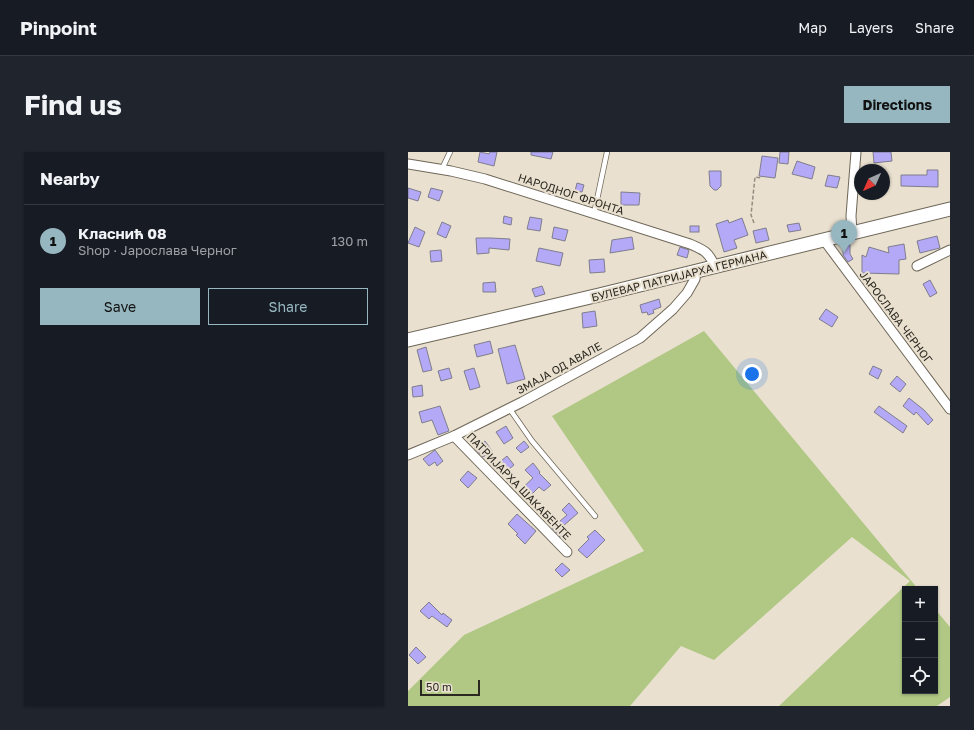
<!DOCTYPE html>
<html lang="en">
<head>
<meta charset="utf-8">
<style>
  :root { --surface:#171b24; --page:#20242c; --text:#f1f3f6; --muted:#9ea1a6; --line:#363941; --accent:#96b7bf }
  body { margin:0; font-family:"Golos Text",sans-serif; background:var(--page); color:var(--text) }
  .controls { position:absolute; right:12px; bottom:12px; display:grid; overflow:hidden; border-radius:0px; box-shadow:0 1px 3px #0004 }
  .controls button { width:36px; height:36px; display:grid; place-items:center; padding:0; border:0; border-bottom:1px solid var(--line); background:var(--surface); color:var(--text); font:20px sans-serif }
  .compass { position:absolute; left:446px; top:12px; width:36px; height:36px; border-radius:50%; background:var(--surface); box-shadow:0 1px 3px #0004; rotate:225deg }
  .scale { position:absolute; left:12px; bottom:10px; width:60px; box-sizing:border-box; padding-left:4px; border:2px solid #2b2821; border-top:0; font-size:11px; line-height:14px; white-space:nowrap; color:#2b2821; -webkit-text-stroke:3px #e9e0cf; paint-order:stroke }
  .you { position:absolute; left:344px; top:222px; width:14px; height:14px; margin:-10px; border:3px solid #fff; border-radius:50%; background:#1a73e8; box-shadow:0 0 0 6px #1a73e833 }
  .badge { display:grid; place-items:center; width:26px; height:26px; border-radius:50%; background:var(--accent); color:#111; font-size:13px; font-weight:700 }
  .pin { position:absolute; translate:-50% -33px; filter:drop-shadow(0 1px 2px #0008) }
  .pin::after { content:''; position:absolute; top:21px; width:14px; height:12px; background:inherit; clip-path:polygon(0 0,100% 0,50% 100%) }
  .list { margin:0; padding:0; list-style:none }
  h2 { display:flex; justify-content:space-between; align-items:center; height:52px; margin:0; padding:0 16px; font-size:17px }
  h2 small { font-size:13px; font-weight:400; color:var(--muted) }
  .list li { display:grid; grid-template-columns:26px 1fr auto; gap:12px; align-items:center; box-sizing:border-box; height:72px; padding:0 16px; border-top:1px solid var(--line) }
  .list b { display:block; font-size:15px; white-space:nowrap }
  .list p { margin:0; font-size:13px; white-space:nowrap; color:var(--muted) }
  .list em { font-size:13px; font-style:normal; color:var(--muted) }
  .actions { display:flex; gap:8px; padding:12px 16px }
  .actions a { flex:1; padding:9px 0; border:1px solid var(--accent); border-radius:0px; text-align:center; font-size:14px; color:var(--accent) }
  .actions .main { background:var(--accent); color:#111 }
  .icon { flex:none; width:22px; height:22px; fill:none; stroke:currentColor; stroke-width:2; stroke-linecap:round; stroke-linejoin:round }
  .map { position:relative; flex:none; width:542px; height:554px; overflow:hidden; border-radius:0px }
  header { display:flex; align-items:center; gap:24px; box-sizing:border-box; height:56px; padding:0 20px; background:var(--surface); border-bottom:1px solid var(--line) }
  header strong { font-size:19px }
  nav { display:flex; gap:22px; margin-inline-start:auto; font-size:14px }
  .intro { display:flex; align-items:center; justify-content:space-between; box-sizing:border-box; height:96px; padding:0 24px }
  h1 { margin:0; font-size:28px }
  .button { padding:10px 18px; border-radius:0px; background:var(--accent); color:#111; font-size:14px; font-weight:700 }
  main { display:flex; gap:24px; padding:0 24px }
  aside { flex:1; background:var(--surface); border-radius:0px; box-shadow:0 1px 3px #0004 }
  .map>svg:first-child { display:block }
  .green { fill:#b0c884 }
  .building { fill:#b4a9f7; stroke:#7f7d8d }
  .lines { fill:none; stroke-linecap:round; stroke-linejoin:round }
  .lane-casing { stroke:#6e6658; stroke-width:6 }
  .street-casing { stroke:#6e6658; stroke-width:11 }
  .secondary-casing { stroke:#6e6658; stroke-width:15 }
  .path { stroke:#948e81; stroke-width:1.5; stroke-dasharray:4 2; stroke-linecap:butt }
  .lane { stroke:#fff; stroke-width:4.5 }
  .street { stroke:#fff; stroke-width:9 }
  .secondary { stroke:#fff; stroke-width:13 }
  .labels { text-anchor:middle; stroke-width:4; stroke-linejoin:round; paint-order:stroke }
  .street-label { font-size:11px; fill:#2b2821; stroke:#e9e0cf }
</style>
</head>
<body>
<header>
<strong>Pinpoint</strong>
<nav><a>Map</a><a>Layers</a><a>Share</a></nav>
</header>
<div class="intro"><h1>Find us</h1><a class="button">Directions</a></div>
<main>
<aside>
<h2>Nearby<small></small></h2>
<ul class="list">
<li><span class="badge">1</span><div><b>Класнић 08</b><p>Shop · Јарослава Черног</p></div><em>130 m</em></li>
</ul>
<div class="actions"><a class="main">Save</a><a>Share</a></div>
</aside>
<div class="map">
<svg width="542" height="554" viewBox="0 0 542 554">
  <rect width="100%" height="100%" fill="#e9e0cf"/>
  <polygon class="green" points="296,179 510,437 497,437 497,539 527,539 527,457 542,475 542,545 529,554 371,554 502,429 444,385 306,508 273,494 222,554 0,554 0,539 56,483 236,399 144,264"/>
  <g class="building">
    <polygon points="72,0 81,2 82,0 89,0 86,14 70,10"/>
    <polygon points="123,0 145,0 143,7 123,3"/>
    <polygon points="372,0 381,0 380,12 371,11"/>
    <polygon points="465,0 483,0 484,9 466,11"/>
    <polygon points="354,4 370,6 367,26 351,24"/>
    <polygon points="389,9 407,15 404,27 384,22"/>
    <polygon points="519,18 530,18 530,35 493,34 493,23 519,23"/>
    <polygon points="301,19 313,19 313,34 309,38 306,38 302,34"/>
    <polygon points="420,23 432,25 429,36 417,34"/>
    <polygon points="169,31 176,33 174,40 167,39"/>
    <polygon points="0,36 13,40 10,49 0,46"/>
    <polygon points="23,36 35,39 31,49 20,45"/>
    <polygon points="213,40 232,41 231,53 213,53"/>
    <polygon points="96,64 104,66 103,73 95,71"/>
    <polygon points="122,65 134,67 132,79 119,77"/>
    <polygon points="334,66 340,83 326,88 329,96 316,100 308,72 320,68 321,71"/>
    <polygon points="34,70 43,74 38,86 29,82"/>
    <polygon points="391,71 393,78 381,80 379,73"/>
    <rect x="282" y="74" width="9" height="6"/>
    <polygon points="7,75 17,80 11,95 0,91"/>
    <polygon points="146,75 160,78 157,89 144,86"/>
    <polygon points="358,76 361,88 348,91 345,79"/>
    <polygon points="529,84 532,96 512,101 509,89"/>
    <polygon points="224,85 226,97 202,101 204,88"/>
    <polygon points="68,86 83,86 102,87 101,98 81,96 81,101 69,102"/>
    <polygon points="442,91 442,102 445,107 440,110 435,103 435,95"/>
    <polygon points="496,92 498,107 491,108 491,122 454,121 454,103 458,105 461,95 481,101 480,95"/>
    <polygon points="272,95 281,98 279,106 269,103"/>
    <polygon points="131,96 155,101 152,114 128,109"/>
    <polygon points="33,98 34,109 23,110 22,99"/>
    <polygon points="196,107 197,120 182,121 181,108"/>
    <polygon points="522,128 529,141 522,145 515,132"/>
    <polygon points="87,130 88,140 75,140 75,131"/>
    <polygon points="134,134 137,142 127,145 124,137"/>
    <polygon points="251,147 253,155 245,158 246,161 240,163 239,160 234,161 232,153"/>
    <polygon points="418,157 430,165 424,175 411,167"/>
    <polygon points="187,159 189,174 175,176 174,161"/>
    <polygon points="82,189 85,201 69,205 66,193"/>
    <polygon points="107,193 117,227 99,232 90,197"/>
    <polygon points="18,195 24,218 15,220 9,198"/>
    <polygon points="465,214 474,218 470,227 461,222"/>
    <polygon points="41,216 44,226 33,229 30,219"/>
    <polygon points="66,216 72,235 62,238 56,219"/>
    <polygon points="489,224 498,232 492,240 482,232"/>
    <polygon points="14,233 15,244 5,245 4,235"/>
    <polygon points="501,246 516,258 525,268 520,273 508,260 506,263 495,254"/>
    <polygon points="32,254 41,279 30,283 24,268 14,271 11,260"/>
    <polygon points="471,254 499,274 495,281 466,260"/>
    <polygon points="98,274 105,286 96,292 88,280"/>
    <polygon points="77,289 84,299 75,305 66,296"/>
    <polygon points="116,289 121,295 113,301 108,296"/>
    <polygon points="27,298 35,309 29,314 27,310 21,314 15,307"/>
    <polygon points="99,304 106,313 100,318 93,309"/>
    <polygon points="125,311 132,320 131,321 143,333 136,339 131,335 118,348 110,340 125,326 117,318"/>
    <polygon points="60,319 69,326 60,336 52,328"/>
    <polygon points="161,351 170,361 154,375 159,380 153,386 144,376 159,363 154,358"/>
    <polygon points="109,362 128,379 117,392 108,383 110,382 100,372"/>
    <polygon points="187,378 197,388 179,406 170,398 181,387 179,385"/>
    <polygon points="154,411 162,418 154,425 147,418"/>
    <polygon points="21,450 34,463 35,461 44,468 39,475 24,464 21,467 12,459"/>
    <polygon points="8,495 18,505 10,512 1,503"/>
  </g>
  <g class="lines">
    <defs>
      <g id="lane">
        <polyline points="34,17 42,0"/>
        <polyline points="186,62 199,0"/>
        <polyline points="101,256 124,289 187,364"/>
      </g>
      <g id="street">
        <path d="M0,12L43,19L77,27L282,92C296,98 301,100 307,115"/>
        <polyline points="444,81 443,64 448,0"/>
        <polyline points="416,88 542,257"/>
        <polyline points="509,114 542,98"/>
        <polyline points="46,284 159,400"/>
        <polyline points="0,303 46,284 114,250 232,186 265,157 279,141 287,127 288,119"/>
      </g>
      <polyline id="secondary" points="0,188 191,143 542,57"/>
    </defs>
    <use href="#lane" class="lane-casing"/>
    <use href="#street" class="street-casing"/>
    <use href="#secondary" class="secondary-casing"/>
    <polyline class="path" points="346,71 343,63 347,25 353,26 353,25"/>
    <use href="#lane" class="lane"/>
    <use href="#street" class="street"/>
    <use href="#secondary" class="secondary"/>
  </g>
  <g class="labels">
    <g class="street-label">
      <text transform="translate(163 42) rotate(18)" y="4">НАРОДНОГ ФРОНТА</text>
      <text transform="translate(271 124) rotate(-14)" y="4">БУЛЕВАР ПАТРИЈАРХА ГЕРМАНА</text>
      <text transform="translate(488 165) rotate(53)" y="4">ЈАРОСЛАВА ЧЕРНОГ</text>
      <text transform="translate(151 216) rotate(-29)" y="4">ЗМАЈА ОД АВАЛЕ</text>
      <text transform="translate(111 334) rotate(46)" y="4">ПАТРИЈАРХА ШАКАБЕНТЕ</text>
    </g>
  </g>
</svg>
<div class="controls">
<button>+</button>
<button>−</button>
<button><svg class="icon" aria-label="locate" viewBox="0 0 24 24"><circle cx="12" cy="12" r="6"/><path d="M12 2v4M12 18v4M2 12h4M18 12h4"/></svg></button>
</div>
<svg class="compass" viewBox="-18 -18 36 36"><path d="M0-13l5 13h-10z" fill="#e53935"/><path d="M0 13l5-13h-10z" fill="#9ea1a6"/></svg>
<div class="scale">50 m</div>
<div class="you"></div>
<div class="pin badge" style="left:436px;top:101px">1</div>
</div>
</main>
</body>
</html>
